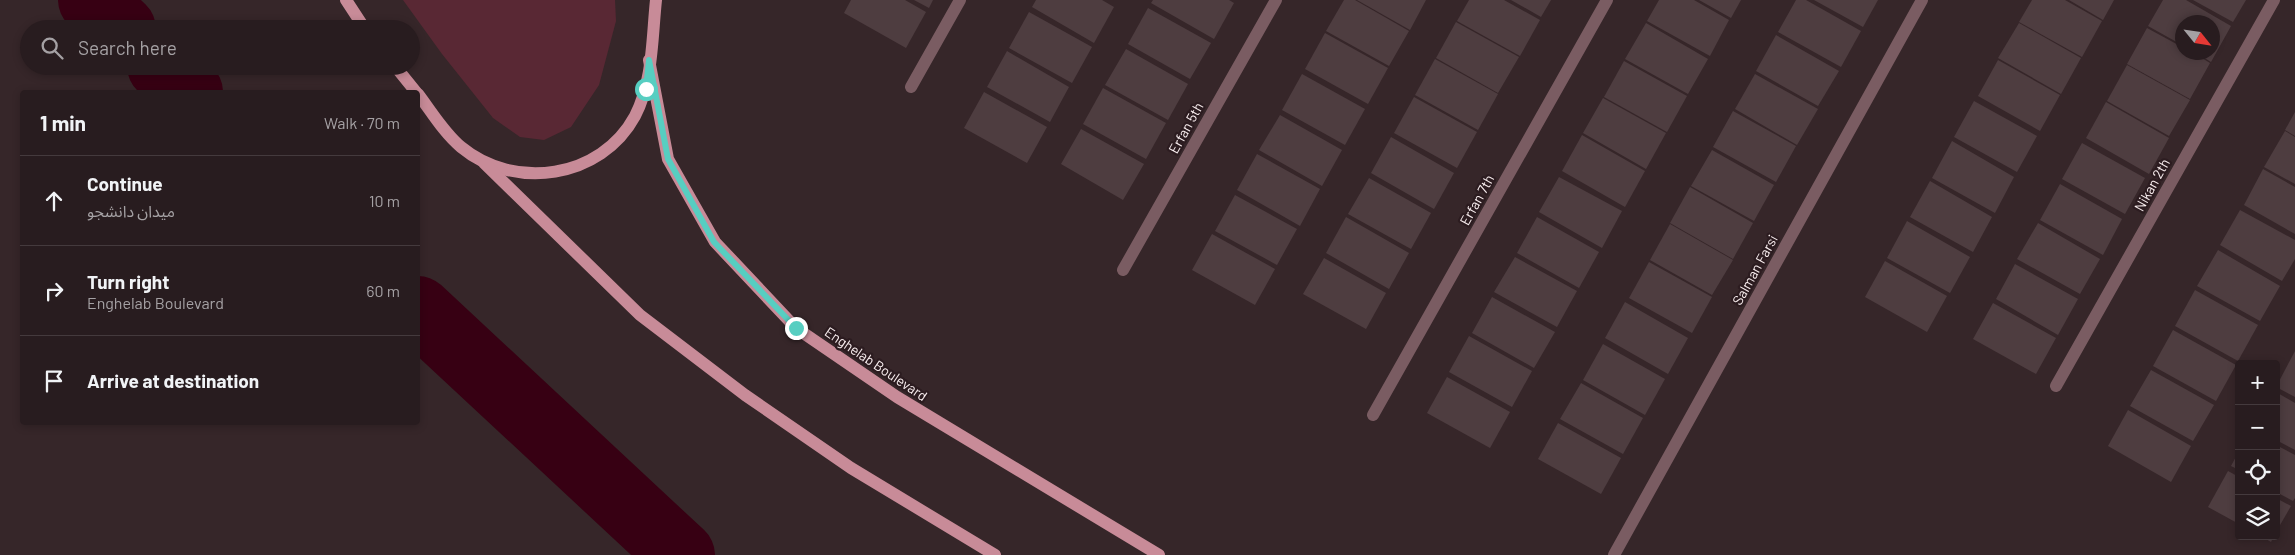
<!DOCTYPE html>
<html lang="en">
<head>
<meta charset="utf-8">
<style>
  :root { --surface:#281c1f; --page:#302528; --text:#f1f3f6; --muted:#a5a1a4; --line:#443a3d }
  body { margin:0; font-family:Barlow,"Noto Sans Arabic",sans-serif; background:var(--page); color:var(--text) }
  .controls { position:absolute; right:15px; bottom:15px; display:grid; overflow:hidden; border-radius:5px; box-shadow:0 2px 8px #0003 }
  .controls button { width:45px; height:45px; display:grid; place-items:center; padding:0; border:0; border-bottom:1px solid var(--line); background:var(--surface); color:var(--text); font:25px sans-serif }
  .compass { position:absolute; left:2175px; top:15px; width:45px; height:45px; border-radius:50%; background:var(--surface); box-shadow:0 2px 8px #0003; rotate:120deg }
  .stop { position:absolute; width:15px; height:15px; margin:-11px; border:4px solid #57cec1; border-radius:50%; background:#fff }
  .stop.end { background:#57cec1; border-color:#fff; box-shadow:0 1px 5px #0008 }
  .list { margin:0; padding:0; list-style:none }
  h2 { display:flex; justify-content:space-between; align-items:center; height:65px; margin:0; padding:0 20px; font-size:21px }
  h2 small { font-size:16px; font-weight:400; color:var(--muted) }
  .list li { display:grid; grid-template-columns:32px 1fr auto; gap:15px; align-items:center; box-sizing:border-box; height:90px; padding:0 20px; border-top:1px solid var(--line) }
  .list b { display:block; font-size:19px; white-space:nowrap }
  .list p { margin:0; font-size:16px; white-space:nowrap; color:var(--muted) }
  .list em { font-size:16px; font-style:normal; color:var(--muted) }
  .icon { flex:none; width:28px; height:28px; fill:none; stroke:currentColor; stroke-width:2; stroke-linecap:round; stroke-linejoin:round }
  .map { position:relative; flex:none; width:2295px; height:555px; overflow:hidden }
  .search { position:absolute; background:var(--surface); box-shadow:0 2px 8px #0003; left:20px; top:20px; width:400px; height:55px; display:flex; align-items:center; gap:12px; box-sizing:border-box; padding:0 18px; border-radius:28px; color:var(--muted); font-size:19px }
  .panel { position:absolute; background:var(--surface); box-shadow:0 2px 8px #0003; left:20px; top:90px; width:400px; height:335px; border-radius:5px }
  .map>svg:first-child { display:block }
  .green { fill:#592834 }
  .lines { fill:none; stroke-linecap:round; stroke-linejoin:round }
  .river { stroke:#370013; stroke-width:68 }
  .building { fill:#4e3d40 }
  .minor { stroke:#7a5c62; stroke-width:12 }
  .major { stroke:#c88b98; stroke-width:12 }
  .route { stroke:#57cec1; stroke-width:6 }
  .labels { text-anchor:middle; stroke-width:4.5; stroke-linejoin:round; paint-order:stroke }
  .street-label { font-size:14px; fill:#faeff0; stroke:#2c1c20 }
</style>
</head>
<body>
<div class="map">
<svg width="2295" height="555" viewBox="0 0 2295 555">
  <rect width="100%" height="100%" fill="#362629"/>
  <polygon class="green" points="403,0 615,0 616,21 599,85 571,127 544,140 520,137 493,118 442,54"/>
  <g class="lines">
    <g class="river">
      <polyline points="92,0 122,29"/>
      <polyline points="161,66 189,92"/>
      <polyline points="418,310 681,555"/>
    </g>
  </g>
  <g class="building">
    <polygon points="851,0 905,0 926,12 906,48 844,13"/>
    <polygon points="914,0 933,0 929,8"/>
    <polygon points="1036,0 1102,0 1114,7 1094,43 1032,7"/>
    <polygon points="1153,0 1229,0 1234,3 1214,39 1151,3"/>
    <polygon points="1344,0 1355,0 1409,31 1389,66 1326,31"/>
    <polygon points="1357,0 1426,0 1410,30"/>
    <polygon points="1469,0 1504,0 1540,20 1520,56 1457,21"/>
    <polygon points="1511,0 1551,0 1541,17"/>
    <polygon points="1659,0 1694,0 1729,20 1710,56 1647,21"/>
    <polygon points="1699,0 1741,0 1731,18"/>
    <polygon points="1796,0 1806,0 1861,31 1841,67 1778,32"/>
    <polygon points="1814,0 1878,0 1863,27"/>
    <polygon points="2032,0 2065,0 2102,21 2082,57 2019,22"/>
    <polygon points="2069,0 2114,0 2103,20"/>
    <polygon points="2163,0 2186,0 2231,26 2211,62 2195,52 2212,52 2212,22 2182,22 2182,45 2148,26"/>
    <polygon points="2193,0 2246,0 2233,22"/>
    <polygon points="1148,8 1211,43 1190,79 1128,44"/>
    <polygon points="1029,12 1092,47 1072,83 1009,48"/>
    <polygon points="1456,22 1519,57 1498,93 1436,58"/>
    <polygon points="1646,23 1708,59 1688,94 1625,59"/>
    <polygon points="2019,23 2081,58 2061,94 1998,58"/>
    <polygon points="2147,28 2182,47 2182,52 2192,52 2210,63 2190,99 2127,64"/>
    <polygon points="1325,33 1388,68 1368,104 1305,69"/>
    <polygon points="1776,35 1839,71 1818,106 1756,71"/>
    <polygon points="1126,49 1188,84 1168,120 1105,85"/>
    <polygon points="1007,51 1069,87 1050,122 987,87"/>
    <polygon points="1435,59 1498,94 1478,130 1415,95"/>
    <polygon points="1998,60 2060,95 2040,131 1978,96"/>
    <polygon points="1624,61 1687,96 1667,132 1604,97"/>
    <polygon points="2127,65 2190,100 2169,136 2107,101"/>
    <polygon points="1302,74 1365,109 1345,145 1282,110"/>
    <polygon points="1755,74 1818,109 1797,145 1735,109"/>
    <polygon points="1103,88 1166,123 1146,159 1083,124"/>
    <polygon points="984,92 1047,127 1027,163 964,128"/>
    <polygon points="1414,97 1477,132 1457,168 1394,133"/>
    <polygon points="1603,98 1666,133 1646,169 1583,133"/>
    <polygon points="1974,101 2037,136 2017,172 1954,137"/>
    <polygon points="2106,102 2169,138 2149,174 2086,138"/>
    <polygon points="1733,111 1796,146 1776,182 1713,147"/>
    <polygon points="2295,112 2295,136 2285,130"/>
    <polygon points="1280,115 1342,150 1322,186 1259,150"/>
    <polygon points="1081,129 1144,164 1123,200 1061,164"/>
    <polygon points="2285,131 2295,137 2295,184 2264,167"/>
    <polygon points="1582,135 1645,171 1625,207 1562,171"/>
    <polygon points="1391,137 1454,173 1434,209 1371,173"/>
    <polygon points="1952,141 2014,177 1995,213 1932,178"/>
    <polygon points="2082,143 2145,178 2125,214 2062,179"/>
    <polygon points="1712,150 1774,185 1754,221 1691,186"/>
    <polygon points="1257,154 1320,189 1300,226 1237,190"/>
    <polygon points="2263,169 2295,187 2295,234 2244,205"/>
    <polygon points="1559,177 1622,211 1602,248 1539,212"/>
    <polygon points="1369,178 1431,213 1411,249 1348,214"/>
    <polygon points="1930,181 1992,217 1973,252 1910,217"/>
    <polygon points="2060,184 2122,219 2103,255 2040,220"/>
    <polygon points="1690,187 1753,223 1733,259 1670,223"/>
    <polygon points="1235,195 1297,229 1277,265 1215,231"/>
    <polygon points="2240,210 2295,240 2295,259 2282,281 2220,245"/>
    <polygon points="1346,217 1409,253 1389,289 1326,253"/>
    <polygon points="1537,217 1599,252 1579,288 1517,253"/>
    <polygon points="1907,221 1970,257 1950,293 1887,258"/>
    <polygon points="2038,223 2100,259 2080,294 2017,259"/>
    <polygon points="1670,224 1733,260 1712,295 1650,260"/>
    <polygon points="1212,234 1275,269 1255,305 1192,270"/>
    <polygon points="2218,250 2280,286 2260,321 2197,286"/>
    <polygon points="1515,257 1577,291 1557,327 1494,292"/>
    <polygon points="1324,258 1386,293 1366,329 1303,294"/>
    <polygon points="1885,261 1947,296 1927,332 1865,297"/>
    <polygon points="1649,262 1712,297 1692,333 1629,298"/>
    <polygon points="2015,264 2078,299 2058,335 1996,299"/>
    <polygon points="2195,290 2258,325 2238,361 2175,326"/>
    <polygon points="1492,297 1555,332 1534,368 1472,333"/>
    <polygon points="1625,302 1688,338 1668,374 1605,338"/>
    <polygon points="1993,303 2056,338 2036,374 1973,339"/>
    <polygon points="2173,330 2236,365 2216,401 2153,366"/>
    <polygon points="1469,336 1532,371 1512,407 1449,372"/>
    <polygon points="1603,344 1665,379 1645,415 1583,380"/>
    <polygon points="2295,351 2295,397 2276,387"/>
    <polygon points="2151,370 2214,405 2193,441 2130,406"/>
    <polygon points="1447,377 1510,412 1490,448 1427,413"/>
    <polygon points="1581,383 1643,418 1623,454 1560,419"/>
    <polygon points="2276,392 2295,403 2295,450 2276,440"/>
    <polygon points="2128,410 2191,446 2171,482 2108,446"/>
    <polygon points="1558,423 1621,458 1601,494 1538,459"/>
    <polygon points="2276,445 2295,455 2295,498 2293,501 2276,492"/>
    <polygon points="2239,451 2239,470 2231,466"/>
    <polygon points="2228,471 2239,477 2239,524 2208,507"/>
    <polygon points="2276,498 2291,506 2276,532"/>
    <polygon points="2261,536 2274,536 2271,542"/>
  </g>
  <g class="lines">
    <g class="minor">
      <polyline points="911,87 960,0"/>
      <polyline points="1123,270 1276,0"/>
      <polyline points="2056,386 2274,0"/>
      <polyline points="1373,415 1607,0"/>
      <polyline points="1614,555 1922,0"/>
    </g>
    <g class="major">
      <polyline points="346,0 365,29"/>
      <polyline points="649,60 668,159 715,242 796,328 897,397 1159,555"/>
      <polyline points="395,66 416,92"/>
      <path d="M418,94C431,111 444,133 461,147C514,191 601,179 635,116C653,82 652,37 656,0"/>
      <polyline points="484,163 640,315 745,395 851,468 995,555"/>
    </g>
  </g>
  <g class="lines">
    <polyline class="route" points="646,89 649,60 668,159 714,242 796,328"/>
  </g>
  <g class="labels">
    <g class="street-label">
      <text transform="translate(1186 128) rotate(-61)" y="5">Erfan 5th</text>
      <text transform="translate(2152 185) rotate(-61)" y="5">Nikan 2th</text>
      <text transform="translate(1477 200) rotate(-61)" y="5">Erfan 7th</text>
      <text transform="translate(1755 270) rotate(-61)" y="5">Salman Farsi</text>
      <text transform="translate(876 364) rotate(34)" y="5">Enghelab Boulevard</text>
    </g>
  </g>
</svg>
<div class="controls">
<button>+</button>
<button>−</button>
<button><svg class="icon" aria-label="locate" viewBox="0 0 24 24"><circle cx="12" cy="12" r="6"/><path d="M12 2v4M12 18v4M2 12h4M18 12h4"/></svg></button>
<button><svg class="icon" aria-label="layers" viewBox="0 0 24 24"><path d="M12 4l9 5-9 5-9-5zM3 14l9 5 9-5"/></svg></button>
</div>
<svg class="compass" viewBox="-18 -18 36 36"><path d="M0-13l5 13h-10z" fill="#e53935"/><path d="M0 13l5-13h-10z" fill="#a5a1a4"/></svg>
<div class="stop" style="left:646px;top:89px"></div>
<div class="stop end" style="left:796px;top:328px"></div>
<div class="search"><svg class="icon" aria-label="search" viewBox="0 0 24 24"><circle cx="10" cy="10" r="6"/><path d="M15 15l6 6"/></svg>Search here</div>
<section class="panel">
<h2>1 min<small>Walk · 70 m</small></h2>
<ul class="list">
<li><svg class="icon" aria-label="ahead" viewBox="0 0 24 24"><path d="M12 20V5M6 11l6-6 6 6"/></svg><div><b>Continue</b><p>میدان دانشجو</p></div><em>10 m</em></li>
<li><svg class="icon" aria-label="right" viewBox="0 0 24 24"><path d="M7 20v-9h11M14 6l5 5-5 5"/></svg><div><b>Turn right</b><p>Enghelab Boulevard</p></div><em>60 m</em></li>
<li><svg class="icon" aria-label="arrive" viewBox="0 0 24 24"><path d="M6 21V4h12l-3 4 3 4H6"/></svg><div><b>Arrive at destination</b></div></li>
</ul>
</section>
</div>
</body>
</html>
